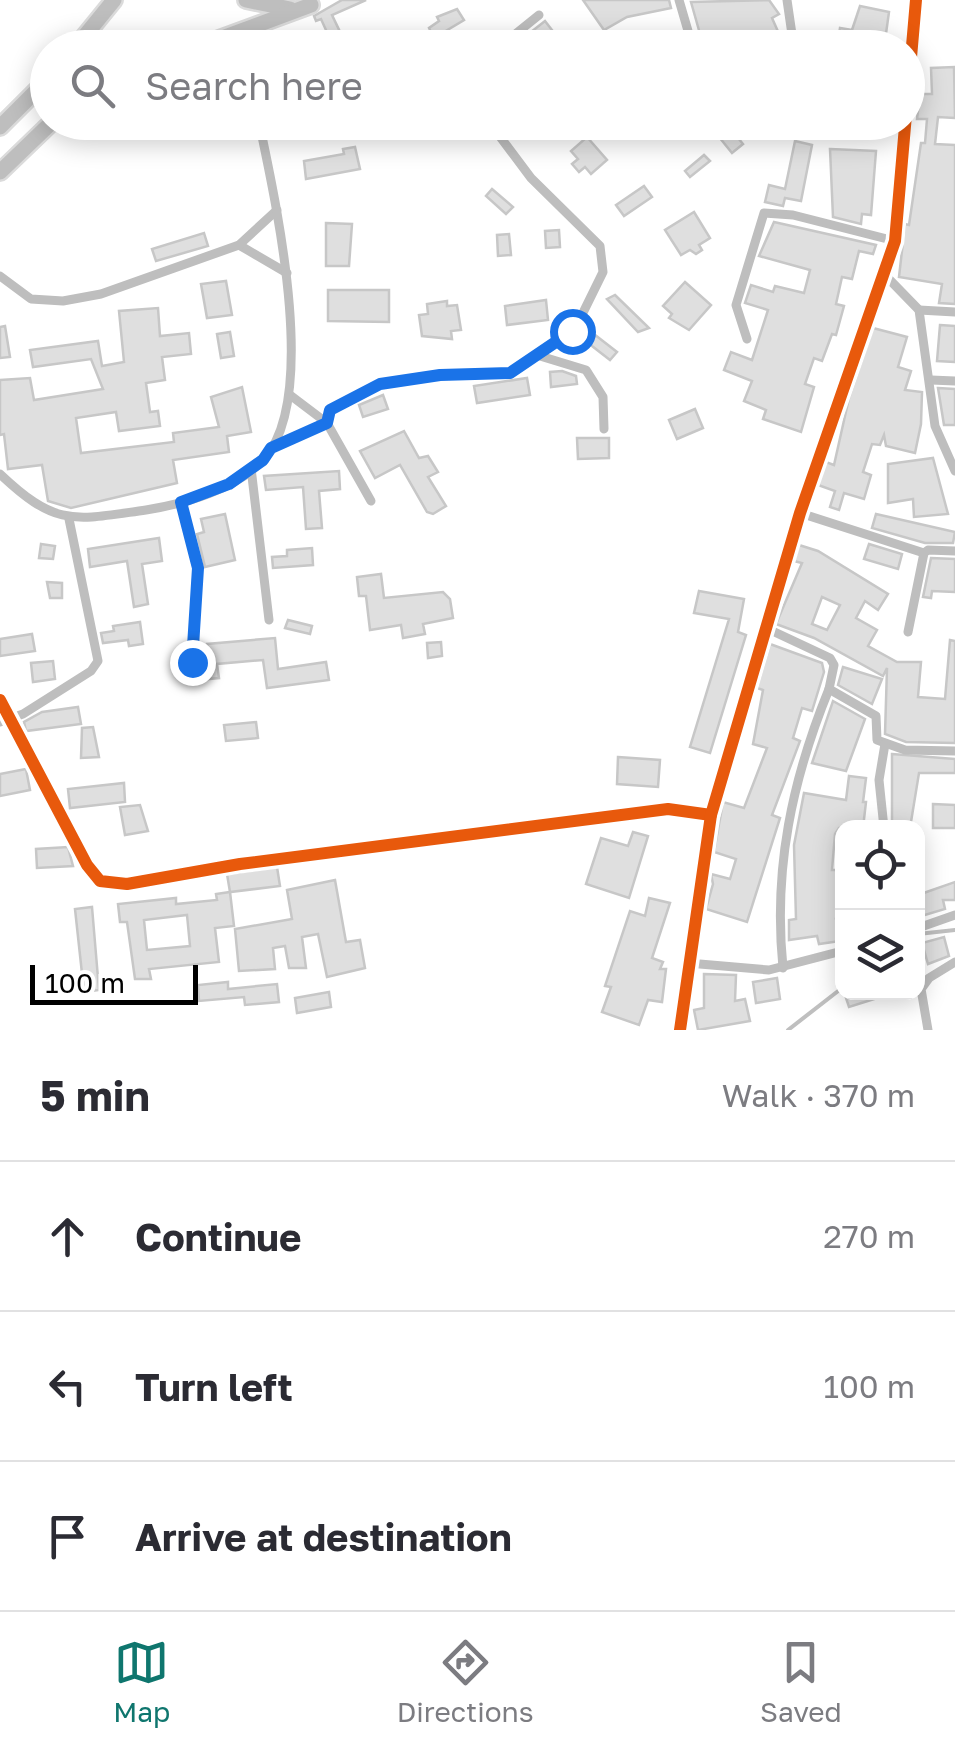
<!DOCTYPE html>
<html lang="en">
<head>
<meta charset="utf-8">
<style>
  :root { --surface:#fff; --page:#f2f2f3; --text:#2b2b33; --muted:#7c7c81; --line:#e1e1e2; --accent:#0f766e }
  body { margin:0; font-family:"Golos Text",sans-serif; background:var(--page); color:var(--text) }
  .controls { position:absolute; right:30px; bottom:30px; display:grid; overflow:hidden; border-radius:20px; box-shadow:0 5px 25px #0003 }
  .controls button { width:90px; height:90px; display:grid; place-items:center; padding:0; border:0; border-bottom:2px solid var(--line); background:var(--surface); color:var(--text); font:50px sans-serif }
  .scale { position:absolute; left:30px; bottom:25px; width:168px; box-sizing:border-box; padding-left:10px; border:5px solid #000; border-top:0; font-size:28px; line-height:35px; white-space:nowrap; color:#000; -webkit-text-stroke:8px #fff; paint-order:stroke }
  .stop { position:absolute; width:30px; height:30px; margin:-22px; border:8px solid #1a73e8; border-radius:50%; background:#fff }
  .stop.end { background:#1a73e8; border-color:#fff; box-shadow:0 2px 10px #0008 }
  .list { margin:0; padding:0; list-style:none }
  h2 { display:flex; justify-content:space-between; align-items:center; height:130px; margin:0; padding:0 40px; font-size:42px }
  h2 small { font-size:32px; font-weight:400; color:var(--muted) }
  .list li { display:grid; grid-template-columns:65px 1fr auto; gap:30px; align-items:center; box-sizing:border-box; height:150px; padding:0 40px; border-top:2px solid var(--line) }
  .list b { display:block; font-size:38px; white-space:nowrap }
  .list em { font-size:32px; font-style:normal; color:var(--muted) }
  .icon { flex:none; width:55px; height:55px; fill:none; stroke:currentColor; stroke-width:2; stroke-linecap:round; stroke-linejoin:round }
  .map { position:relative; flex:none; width:955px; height:1030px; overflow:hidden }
  .search { position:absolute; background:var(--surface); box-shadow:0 5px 25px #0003; left:30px; right:30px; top:30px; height:110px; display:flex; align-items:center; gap:25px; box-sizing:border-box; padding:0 35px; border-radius:55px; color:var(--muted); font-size:38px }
  .sheet { height:580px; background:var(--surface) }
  nav { display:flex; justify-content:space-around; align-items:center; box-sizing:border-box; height:140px; border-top:2px solid var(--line); background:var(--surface); font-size:28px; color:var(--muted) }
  nav a { display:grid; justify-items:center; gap:5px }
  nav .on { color:var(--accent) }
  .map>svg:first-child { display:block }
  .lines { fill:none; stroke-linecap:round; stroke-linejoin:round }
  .stream { stroke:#bfbfbf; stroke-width:4 }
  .building { fill:#dfdfdf; stroke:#c7c7c7; stroke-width:2.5; fill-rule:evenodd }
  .trunk-casing { stroke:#dbdbdb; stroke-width:20 }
  .minor { stroke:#bebebe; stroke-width:9 }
  .trunk { stroke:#bebebe; stroke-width:15 }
  .cycleway-casing { stroke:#fff; stroke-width:19 }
  .cycleway { stroke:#e8590c; stroke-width:12 }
  .route { stroke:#1a73e8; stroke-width:12 }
</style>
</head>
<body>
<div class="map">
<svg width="955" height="1030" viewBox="0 0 955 1030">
  <rect width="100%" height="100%" fill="#fff"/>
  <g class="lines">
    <g class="stream">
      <polyline points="918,934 955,930"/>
      <polyline points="788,1030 842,988"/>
    </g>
  </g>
  <g class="building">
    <polygon points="342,0 366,0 332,15 342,36 331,41 321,19 316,21 314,16"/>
    <polygon points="583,0 669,0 671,8 627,17 604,30"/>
    <polygon points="769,0 779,14 772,18 784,45 704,48 691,2"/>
    <polygon points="860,6 889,12 884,48 837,48 840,28 852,30"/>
    <polygon points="457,9 464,20 434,38 429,28 439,21 437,17"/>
    <polygon points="545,21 562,43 556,48 524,48 531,42 526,36"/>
    <polygon points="954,67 955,118 938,117 935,144 955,145 955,304 939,303 942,284 899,277 905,224 909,225 921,143 925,143 927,119 917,119 920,94 932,94 931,68"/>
    <polygon points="615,122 644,122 632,136 625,130 618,137 609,129"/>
    <polygon points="707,122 725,122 743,144 732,153"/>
    <polygon points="587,137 607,160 591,174 585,167 579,172 572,164 578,159 571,151"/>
    <polygon points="795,141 812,145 801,201 785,198 783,206 765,202 769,185 785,189"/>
    <polygon points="355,147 360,169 306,179 304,161 344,154 343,149"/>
    <polygon points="830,149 876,151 871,215 862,214 861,224 833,217"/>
    <polygon points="704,155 710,161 690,177 685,171"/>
    <polygon points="644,186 652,197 624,216 616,205"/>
    <polygon points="492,189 513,207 506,214 486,196"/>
    <polygon points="694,212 710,238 699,245 702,250 696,254 690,250 681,255 665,230"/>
    <polygon points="774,222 876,245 873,254 859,251 852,279 842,277 836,304 844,306 836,335 832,334 822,361 814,358 805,384 814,387 801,432 763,419 766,410 744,401 752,381 724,370 731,352 752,360 768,310 745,303 751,285 773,292 775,286 804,293 810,270 759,256"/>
    <polygon points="326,223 352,224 349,266 326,266"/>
    <polygon points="559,230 560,247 546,248 545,231"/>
    <polygon points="204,233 208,246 156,261 152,249"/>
    <polygon points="509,234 511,255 498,256 497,235"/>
    <polygon points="226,281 232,315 207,318 201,284"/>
    <polygon points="685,282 711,305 689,330 669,318 672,314 663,306"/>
    <polygon points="328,290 389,290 389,322 328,321"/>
    <polygon points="615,295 649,328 638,332 607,299"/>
    <polygon points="546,300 548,320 507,325 505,306"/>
    <polygon points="447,301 447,306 457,305 461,330 451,331 452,339 422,336 419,315 428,314 427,304"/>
    <polygon points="158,308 160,336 189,333 191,354 162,357 165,380 146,383 150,412 158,411 160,426 119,431 116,412 76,418 81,453 174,442 173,433 219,427 211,397 242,387 251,432 227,436 229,452 173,460 177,483 71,508 48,501 42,465 8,469 4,434 0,435 0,380 30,378 34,400 103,389 91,359 33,367 30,350 98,341 102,366 124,362 119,311"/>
    <polygon points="940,325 955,326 955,362 937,361"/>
    <polygon points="5,326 10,357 0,358 0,327"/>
    <polygon points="873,328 907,337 898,367 911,371 905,390 922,392 921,424 915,453 886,446 884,435 880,445 872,444 863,472 871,475 864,499 844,493 839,510 830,507 835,491 818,485 826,462 834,465 849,398"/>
    <polygon points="590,331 617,352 610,360 583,339"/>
    <polygon points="230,332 234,356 221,358 217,334"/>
    <polygon points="562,371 576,376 577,384 551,387 550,372"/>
    <polygon points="527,378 530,395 477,403 474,386"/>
    <polygon points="938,388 955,389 955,425 944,425"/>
    <polygon points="383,395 388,409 363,417 359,405"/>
    <polygon points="695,409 703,428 677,439 669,420"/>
    <polygon points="404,431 419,458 428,456 438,472 428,477 446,506 433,514 427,512 400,465 375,478 360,451"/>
    <polygon points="577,438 609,438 609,458 578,459"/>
    <polygon points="933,458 948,514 914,517 913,499 888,503 888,464"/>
    <polygon points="339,471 340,489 319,491 322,528 306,529 303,487 266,490 264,476"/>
    <polygon points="225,514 235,560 205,567 197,534 204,532 201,519"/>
    <polygon points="876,514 955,532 953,543 925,543 872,528"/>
    <polygon points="159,538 162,561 142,564 148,604 134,607 127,561 90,567 88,549"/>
    <polygon points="41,544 55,546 53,559 39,558"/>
    <polygon points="869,544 902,554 898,569 864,559"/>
    <path d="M799,545L818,551L888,594L878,610L865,601L856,618L877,630L868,646L897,662H921L918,697L945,699L950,640L955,641V743L906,742L885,734L887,668L883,676L814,638L776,624L802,563L794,561ZM822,597L840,605L827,630L812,624Z"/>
    <polygon points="312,548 313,565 273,568 272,557 287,556 287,550"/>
    <polygon points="931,558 955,559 955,592 932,591 931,598 923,597"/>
    <polygon points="381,574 384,598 443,592 450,599 453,618 423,624 425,634 403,638 401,625 370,630 366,596 359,596 357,577"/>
    <polygon points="47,582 62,583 62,598 50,598"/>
    <polygon points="699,591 744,599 738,632 746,635 710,753 690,747 729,619 694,613"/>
    <polygon points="288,620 312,626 310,634 285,628"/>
    <polygon points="140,622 143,644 129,646 128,640 103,643 101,633 114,631 113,626"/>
    <polygon points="32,634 35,651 0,656 0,639"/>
    <polygon points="275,638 278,669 326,662 329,680 267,688 263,660 217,664 219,678 197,680 200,659 208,658 207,644"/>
    <polygon points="441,642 442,656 428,658 427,643"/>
    <polygon points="770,644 822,663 824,672 812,711 802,708 793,738 800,741 772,815 780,818 747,922 706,909 713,884 711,874 730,879 736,859 714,852 723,802 744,808 767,748 753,744 763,690 757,688"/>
    <polygon points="53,661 55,679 33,682 31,663"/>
    <polygon points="843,667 882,679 872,704 838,685"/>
    <polygon points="833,701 865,719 846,771 812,763"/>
    <polygon points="78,707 81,724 26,731 24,722 42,712"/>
    <polygon points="256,722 258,738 226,741 224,725"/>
    <polygon points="93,727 99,757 81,758 82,728"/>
    <polygon points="892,754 955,759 955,773 919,773 910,828 892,828"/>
    <polygon points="618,757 660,760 658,787 617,784"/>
    <polygon points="26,769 30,790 0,796 0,774"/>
    <polygon points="849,776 866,778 863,802 866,802 863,828 839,828 835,834 832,870 842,870 842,919 836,919 840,941 819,944 817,936 789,940 789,920 796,919 794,845 804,793 846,800"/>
    <polygon points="124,783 125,802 70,808 68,789"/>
    <polygon points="933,804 955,805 955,828 933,828"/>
    <polygon points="140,805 148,831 125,835 120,807"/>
    <polygon points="633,832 648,836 629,898 586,884 601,838 628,846"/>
    <polygon points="68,847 73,866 37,868 36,849"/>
    <polygon points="277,867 280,886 230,892 227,874"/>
    <polygon points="335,880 346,942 360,940 365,968 327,977 318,934 302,937 306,968 289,968 285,946 273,948 275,969 239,971 235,929 292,919 287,890"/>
    <polygon points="955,882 955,900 943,900 945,909 918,917 918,895"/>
    <path d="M230,892L234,926L215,928L219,962L149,969L151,979H135L127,922H120L118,904L176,898V904L217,900L216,894ZM187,915L190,946L147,950L144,920Z"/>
    <polygon points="649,898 670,903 652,958 663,962 660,969 666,969 662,1002 648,1000 639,1025 602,1012 611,987 605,986 630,911 645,916"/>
    <polygon points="92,907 99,990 84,992 75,909"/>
    <polygon points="944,937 949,956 928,964 922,943"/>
    <polygon points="704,974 736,975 735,1001 745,999 750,1021 698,1030 694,1010 704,1008"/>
    <polygon points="777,978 780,999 756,1003 753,982"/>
    <polygon points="228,982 228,989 277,984 279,1002 245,1005 244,997 199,1001 198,985"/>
    <polygon points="329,992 331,1007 297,1013 295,998"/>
    <polygon points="844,992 890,992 890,994 849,1007"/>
  </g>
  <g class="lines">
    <defs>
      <g id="trunk">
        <polyline points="246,0 290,9"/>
        <polyline points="75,48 114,0"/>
        <polyline points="195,48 311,5"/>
        <polyline points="0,127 48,79"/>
        <polyline points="0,172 52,122"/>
      </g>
    </defs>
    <use href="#trunk" class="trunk-casing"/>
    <g class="minor">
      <polyline points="679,0 693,48"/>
      <polyline points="787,0 794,48"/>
      <polyline points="498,48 539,15"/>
      <polyline points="842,122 908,128"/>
      <polyline points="239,245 287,273"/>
      <polyline points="884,274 919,310 935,426 955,471"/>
      <polyline points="0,276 31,299 63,301 101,294 239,245 277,210"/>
      <polyline points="919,310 955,312"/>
      <polyline points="747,339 736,305 764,213 793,215 895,241"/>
      <polyline points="540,356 586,370 603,397 604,429"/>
      <polyline points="931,380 955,381"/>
      <polyline points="290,395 327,423 371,501"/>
      <polyline points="272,447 327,423 331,410 381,384 441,375 510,373 576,327 603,272 600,246 531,178 489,122"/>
      <polyline points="251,468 269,620"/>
      <path d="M0,474C57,528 74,520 146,510C184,504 237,489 264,459C320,397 275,199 259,122"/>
      <polyline points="181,503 197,568 192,661"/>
      <polyline points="800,513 924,553"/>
      <polyline points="766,628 830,658 834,665 829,689 876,716 877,740 905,750 955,751"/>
      <polyline points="908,632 924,553 928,550 955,551"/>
      <polyline points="0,700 87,865 100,881 127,884 240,864 668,809 711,815"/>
      <polyline points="0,722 23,714 91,671 98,661 69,519"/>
      <polyline points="884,828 879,780 885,744"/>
      <polyline points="918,928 955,915"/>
      <polyline points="688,963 769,970 842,951"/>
      <path d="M783,968C773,869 792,780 829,689"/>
      <polyline points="680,1030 711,815 800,513 895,241 916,0"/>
      <polyline points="928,1030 921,989 929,978 955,962"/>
    </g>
    <use href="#trunk" class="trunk"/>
    <defs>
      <g id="cycleway">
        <polyline points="0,700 87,865 100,881 127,884 240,864 668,809 711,815"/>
        <polyline points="680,1030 711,815 800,513 895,241 916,0"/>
      </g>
    </defs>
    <use href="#cycleway" class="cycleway-casing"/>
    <use href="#cycleway" class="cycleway"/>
  </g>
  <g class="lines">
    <polyline class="route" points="192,662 198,568 181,502 229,484 263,460 271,448 327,423 330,410 380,384 440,375 510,373 572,331"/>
  </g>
</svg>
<div class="controls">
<button><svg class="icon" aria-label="locate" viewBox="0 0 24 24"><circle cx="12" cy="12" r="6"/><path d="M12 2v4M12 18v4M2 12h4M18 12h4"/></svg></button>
<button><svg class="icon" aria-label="layers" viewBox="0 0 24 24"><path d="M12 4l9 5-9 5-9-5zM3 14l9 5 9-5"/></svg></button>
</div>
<div class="scale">100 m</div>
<div class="stop" style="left:572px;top:331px"></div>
<div class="stop end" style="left:192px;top:662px"></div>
<div class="search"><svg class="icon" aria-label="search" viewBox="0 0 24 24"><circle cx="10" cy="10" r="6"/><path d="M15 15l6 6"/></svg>Search here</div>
</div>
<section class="sheet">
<h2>5 min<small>Walk · 370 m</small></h2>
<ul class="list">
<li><svg class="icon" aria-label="ahead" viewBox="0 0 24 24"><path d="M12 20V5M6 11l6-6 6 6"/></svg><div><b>Continue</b></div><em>270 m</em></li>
<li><svg class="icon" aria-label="left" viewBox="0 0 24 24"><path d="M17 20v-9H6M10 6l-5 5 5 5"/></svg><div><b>Turn left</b></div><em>100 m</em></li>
<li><svg class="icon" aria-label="arrive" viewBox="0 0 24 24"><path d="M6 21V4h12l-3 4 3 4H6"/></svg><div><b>Arrive at destination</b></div></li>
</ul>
</section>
<nav>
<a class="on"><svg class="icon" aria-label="map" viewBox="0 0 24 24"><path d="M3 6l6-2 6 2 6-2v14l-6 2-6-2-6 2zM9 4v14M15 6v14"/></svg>Map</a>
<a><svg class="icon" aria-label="directions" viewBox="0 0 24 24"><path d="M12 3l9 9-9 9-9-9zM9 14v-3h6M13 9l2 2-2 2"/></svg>Directions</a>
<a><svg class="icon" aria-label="saved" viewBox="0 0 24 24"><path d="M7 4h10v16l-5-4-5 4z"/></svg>Saved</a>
</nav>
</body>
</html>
